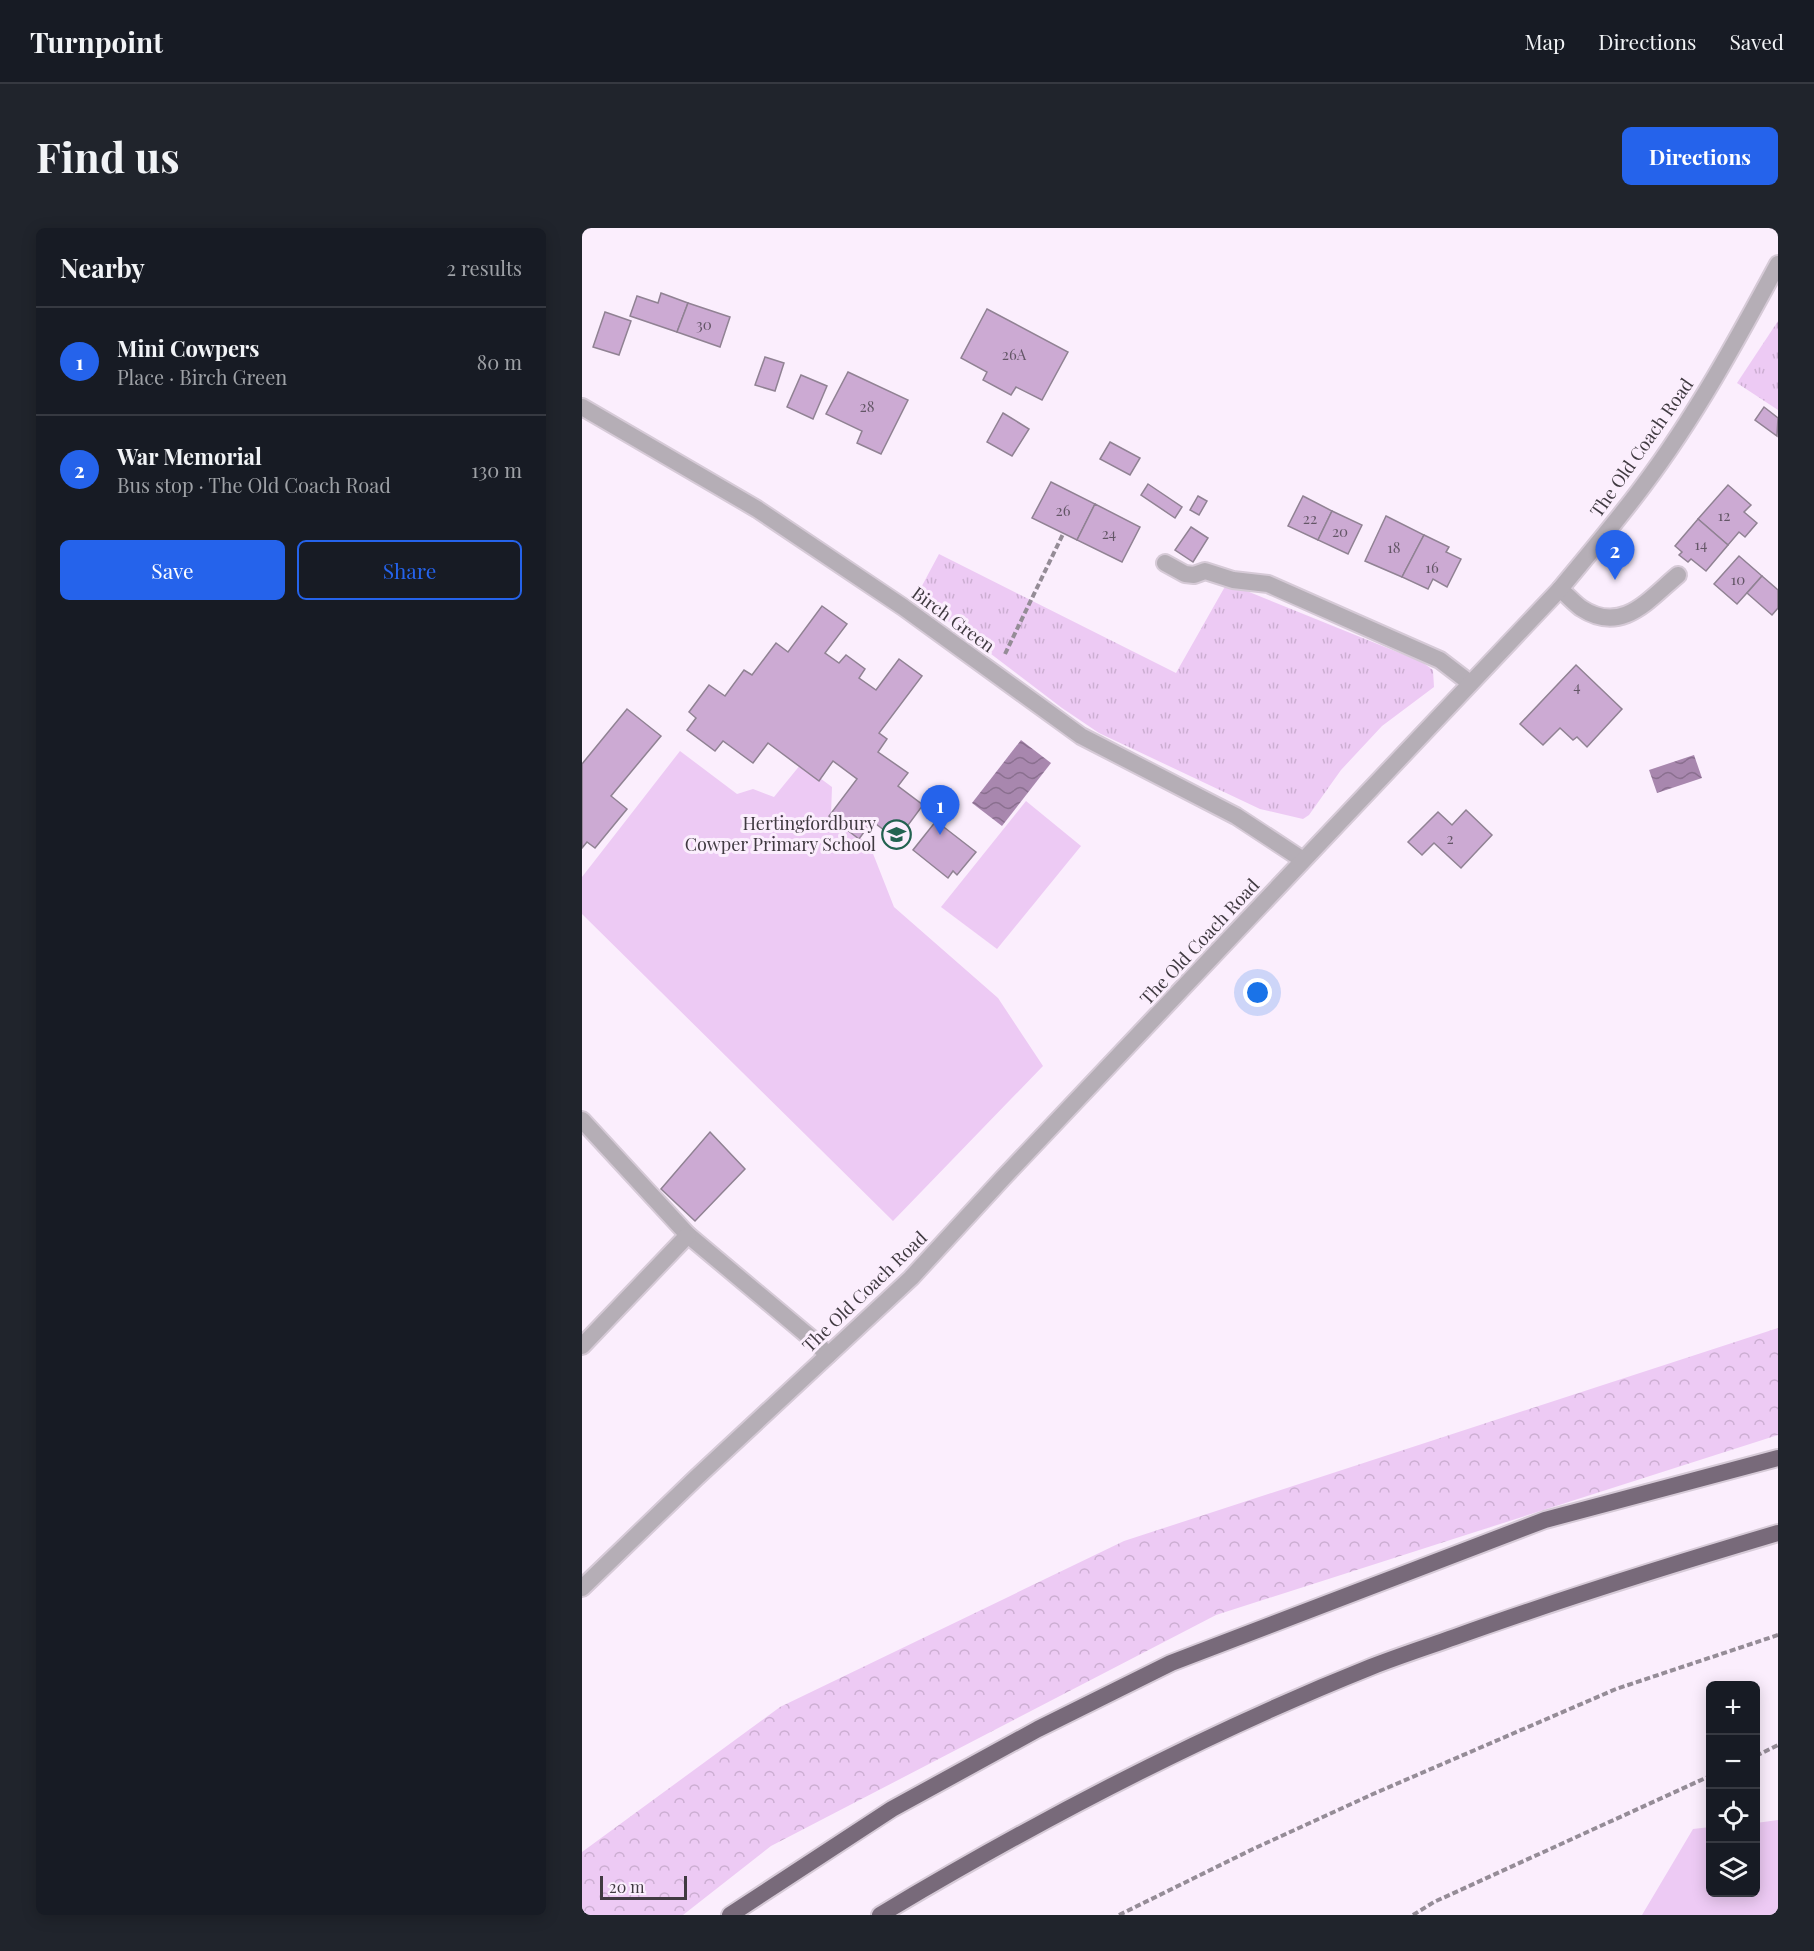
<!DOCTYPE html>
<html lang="en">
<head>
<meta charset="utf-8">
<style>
  :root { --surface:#171b24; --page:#20242c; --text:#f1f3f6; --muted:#9ea1a6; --line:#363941; --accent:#2563eb }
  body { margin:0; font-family:"Playfair Display",serif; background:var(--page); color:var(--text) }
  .controls { position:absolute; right:18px; bottom:18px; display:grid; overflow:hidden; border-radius:9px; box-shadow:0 3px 15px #0003 }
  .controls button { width:54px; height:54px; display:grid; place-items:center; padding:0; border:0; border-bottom:2px solid var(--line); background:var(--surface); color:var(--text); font:30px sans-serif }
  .scale { position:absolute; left:18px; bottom:15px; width:87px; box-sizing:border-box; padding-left:6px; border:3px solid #403a41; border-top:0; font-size:16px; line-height:21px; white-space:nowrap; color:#403a41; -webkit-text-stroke:4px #fbeefd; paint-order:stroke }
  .you { position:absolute; left:676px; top:765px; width:21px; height:21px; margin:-15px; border:4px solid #fff; border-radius:50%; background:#1a73e8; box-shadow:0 0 0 9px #1a73e833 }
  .badge { display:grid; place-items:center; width:39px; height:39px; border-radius:50%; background:var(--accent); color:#fff; font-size:20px; font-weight:700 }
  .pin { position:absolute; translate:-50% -50px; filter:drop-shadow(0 2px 3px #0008) }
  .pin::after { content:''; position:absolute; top:32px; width:21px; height:18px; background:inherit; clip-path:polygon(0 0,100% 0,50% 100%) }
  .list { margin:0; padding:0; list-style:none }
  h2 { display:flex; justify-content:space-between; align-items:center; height:78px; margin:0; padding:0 24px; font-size:26px }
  h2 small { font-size:20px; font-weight:400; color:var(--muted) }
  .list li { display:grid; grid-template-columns:39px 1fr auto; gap:18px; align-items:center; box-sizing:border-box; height:108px; padding:0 24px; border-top:2px solid var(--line) }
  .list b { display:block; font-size:22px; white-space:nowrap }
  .list p { margin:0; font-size:20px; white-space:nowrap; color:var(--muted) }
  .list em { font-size:20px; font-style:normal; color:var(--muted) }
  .actions { display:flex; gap:12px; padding:18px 24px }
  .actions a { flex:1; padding:14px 0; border:2px solid var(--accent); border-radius:9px; text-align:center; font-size:21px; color:var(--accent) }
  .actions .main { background:var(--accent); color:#fff }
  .icon { flex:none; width:33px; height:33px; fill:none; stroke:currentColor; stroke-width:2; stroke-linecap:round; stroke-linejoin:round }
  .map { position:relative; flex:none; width:1196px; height:1687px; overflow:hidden; border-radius:9px }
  header { display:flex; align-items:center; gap:36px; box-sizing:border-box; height:84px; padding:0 30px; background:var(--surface); border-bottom:2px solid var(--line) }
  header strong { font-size:28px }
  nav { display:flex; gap:33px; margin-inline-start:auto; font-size:21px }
  .intro { display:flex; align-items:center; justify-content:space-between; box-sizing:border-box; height:144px; padding:0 36px }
  h1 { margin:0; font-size:42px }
  .button { padding:15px 27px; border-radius:9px; background:var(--accent); color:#fff; font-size:21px; font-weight:700 }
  main { display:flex; gap:36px; padding:0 36px }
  aside { flex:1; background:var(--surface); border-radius:9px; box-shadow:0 3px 15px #0003 }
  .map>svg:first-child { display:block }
  .grass { fill:url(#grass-tufts) }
  .forest { fill:url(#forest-crowns) }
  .park { fill:#edcaf4 }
  .water { fill:url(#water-waves) }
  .building { fill:#ccaad3; stroke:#908293; stroke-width:1.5 }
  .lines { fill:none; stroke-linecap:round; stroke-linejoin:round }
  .service-casing { stroke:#d6cad7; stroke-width:20 }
  .minor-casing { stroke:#d6cad7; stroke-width:20 }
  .trunk-casing { stroke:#d6cad7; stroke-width:20 }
  .path { stroke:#958c97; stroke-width:4; stroke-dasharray:6 3; stroke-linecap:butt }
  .service { stroke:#b5aeb6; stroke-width:16 }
  .minor { stroke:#b5aeb6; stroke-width:16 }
  .trunk { stroke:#786a7a; stroke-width:16 }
  .labels { text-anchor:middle; stroke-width:6; stroke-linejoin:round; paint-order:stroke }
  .number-label { font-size:15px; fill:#635666 }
  .street-label { font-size:18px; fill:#403a41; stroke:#fbeefd }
  .poi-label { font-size:18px; fill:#403a41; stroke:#fbeefd; text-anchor:end }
</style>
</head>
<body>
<header>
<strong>Turnpoint</strong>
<nav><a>Map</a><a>Directions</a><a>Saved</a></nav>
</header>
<div class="intro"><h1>Find us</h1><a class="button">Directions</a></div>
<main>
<aside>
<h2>Nearby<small>2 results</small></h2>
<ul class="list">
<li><span class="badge">1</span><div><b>Mini Cowpers</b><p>Place · Birch Green</p></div><em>80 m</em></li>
<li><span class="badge">2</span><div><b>War Memorial</b><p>Bus stop · The Old Coach Road</p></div><em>130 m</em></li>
</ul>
<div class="actions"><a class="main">Save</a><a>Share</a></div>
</aside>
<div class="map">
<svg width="1196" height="1687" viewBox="0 0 1196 1687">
  <defs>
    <pattern id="grass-tufts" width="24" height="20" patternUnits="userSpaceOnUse" patternTransform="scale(1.5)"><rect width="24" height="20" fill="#edcaf4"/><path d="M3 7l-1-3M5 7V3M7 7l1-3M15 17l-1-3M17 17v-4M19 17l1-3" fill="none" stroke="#ccaed2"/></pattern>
    <pattern id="forest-crowns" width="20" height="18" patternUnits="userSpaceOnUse" patternTransform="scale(1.5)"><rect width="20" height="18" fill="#edcaf4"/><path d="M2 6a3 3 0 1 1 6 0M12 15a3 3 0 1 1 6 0" fill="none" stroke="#ccaed2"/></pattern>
    <pattern id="water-waves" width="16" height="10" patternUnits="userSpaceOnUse" patternTransform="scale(1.5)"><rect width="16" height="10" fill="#a887ae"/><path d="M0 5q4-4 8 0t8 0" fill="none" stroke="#8a6f8f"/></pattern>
  </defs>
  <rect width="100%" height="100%" fill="#fbeefd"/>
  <g class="grass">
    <polygon points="1196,93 1196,182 1155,155"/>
    <polygon points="357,326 594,445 645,355 840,434 851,442 852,459 800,498 759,542 727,587 721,591 678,581 517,505 480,480 334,369"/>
  </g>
  <polygon class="forest" points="1196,1100 1196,1207 634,1387 189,1618 101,1687 0,1687 0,1624 198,1479 542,1313"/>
  <g class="park">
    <polygon points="98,523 155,566 171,561 192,569 219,536 250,559 249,586 288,618 312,679 416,770 461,838 311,993 0,686 0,649"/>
    <polygon points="444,573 499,618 415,721 359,679"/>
    <polygon points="1196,1592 1196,1687 1060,1687 1111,1601 1128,1599 1128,1664 1174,1664 1174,1595"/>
  </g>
  <g class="water">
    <polygon points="439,512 469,535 420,598 390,575"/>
    <polygon points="1112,527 1120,550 1075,565 1067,542"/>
  </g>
  <g class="building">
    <polygon points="79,65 106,75 95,104 48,88 55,68 76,75"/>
    <polygon points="106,75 148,89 138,119 95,104"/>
    <polygon points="405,81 486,124 460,172 434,159 429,167 401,152 405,144 379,130"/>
    <polygon points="23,84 49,93 37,127 11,119"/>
    <polygon points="183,129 202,135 193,163 173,157"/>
    <polygon points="266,144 326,172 299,226 275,215 280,203 244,186"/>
    <polygon points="219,147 245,158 231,191 205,179"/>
    <polygon points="1182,179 1196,190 1195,208 1173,192"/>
    <polygon points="421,185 447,201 430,228 405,214"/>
    <polygon points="528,214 558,230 548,247 518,231"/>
    <polygon points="469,254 513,276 495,312 450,290"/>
    <polygon points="566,256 600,279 593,290 559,267"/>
    <polygon points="1146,257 1169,277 1162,284 1175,295 1163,309 1157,304 1146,317 1116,291"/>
    <polygon points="616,268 625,273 617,287 608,282"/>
    <polygon points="721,268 750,283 736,312 706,298"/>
    <polygon points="513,276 558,299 540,334 495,312"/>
    <polygon points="750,283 780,297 766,326 736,312"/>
    <polygon points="804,288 842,307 820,349 783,333"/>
    <polygon points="1116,291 1146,317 1124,343 1109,331 1106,334 1097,327 1100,324 1093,318"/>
    <polygon points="609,299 626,310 611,334 593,322"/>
    <polygon points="842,307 867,319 864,324 879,331 865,359 851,351 846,361 820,349"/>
    <polygon points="1157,328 1180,348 1155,376 1132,356"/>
    <polygon points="1180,348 1196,362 1196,380 1190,387 1165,365"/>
    <polygon points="240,378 265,396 243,425 257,435 264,427 283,441 277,450 294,462 317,431 340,448 297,505 305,511 296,524 326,545 316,558 341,577 315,612 290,593 277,611 247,588 275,551 251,533 237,553 186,515 171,535 141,513 133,523 105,502 114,490 107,484 127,457 143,468 162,442 170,447 194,415 206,424"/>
    <polygon points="994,437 1040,481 1005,519 995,509 991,512 978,500 961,517 938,496"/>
    <polygon points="45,481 79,508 29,568 45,581 13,620 5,614 0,620 0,536"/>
    <polygon points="884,582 910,607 879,640 852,615 840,627 826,614 856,584 870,597"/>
    <polygon points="354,593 394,624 375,647 371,643 366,650 331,622"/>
    <polygon points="128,904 163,941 113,993 79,961"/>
  </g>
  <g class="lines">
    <defs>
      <g id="service">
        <polyline points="583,335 603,346 612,347 623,343 651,352 686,356 858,432 888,455"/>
        <path d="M978,361C985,367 992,375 999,380C1040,407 1066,372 1096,347"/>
        <polyline points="0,892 106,1007 230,1111 246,1127"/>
        <polyline points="0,1118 106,1007"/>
      </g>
      <g id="minor">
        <polyline points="0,179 175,281 321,379 499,508 654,588 721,632"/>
        <path d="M0,1360L114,1250L329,1050L421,950L978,361C1006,327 1035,293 1061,258C1113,189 1155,112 1196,36"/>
      </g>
      <g id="trunk">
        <polyline points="148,1687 310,1581 456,1501 589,1435 963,1292 1196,1230"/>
        <path d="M298,1687C455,1593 619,1507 789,1439C817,1428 845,1419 873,1409C979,1371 1088,1337 1196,1305"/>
      </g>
    </defs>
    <use href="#service" class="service-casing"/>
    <use href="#minor" class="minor-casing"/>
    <use href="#trunk" class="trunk-casing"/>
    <g class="path">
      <polyline points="423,426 481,306"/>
      <polyline points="1174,1528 1196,1517"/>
      <polyline points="537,1687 671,1621 791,1566 1034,1461 1196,1407"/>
      <polyline points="831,1687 852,1674 1128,1548"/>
    </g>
    <use href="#service" class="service"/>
    <use href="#minor" class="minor"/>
    <use href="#trunk" class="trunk"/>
  </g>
  <defs>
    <symbol id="school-ring" viewBox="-11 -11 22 22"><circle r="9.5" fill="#fbeefd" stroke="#226250" stroke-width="1.5"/><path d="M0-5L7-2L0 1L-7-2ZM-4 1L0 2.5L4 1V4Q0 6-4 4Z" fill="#226250"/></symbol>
  </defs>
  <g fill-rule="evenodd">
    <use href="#school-ring" x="298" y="590" width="33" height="33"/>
  </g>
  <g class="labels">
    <g class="number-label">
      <text x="122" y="102">30</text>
      <text x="432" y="132">26A</text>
      <text x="285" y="184">28</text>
      <text x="481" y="288">26</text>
      <text x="1142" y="293">12</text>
      <text x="728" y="296">22</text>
      <text x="758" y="309">20</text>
      <text x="527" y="311">24</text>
      <text x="1119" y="322">14</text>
      <text x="812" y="325">18</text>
      <text x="850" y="345">16</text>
      <text x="1156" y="357">10</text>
      <text x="995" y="464">4</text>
      <text x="868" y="616">2</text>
    </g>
    <g class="street-label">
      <text transform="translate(1060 220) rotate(-55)" y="6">The Old Coach Road</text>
      <text transform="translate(371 392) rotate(36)" y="6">Birch Green</text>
      <text transform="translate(618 714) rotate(-47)" y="6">The Old Coach Road</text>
      <text transform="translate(283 1064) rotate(-44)" y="6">The Old Coach Road</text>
    </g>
    <g class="poi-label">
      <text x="294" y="602">Hertingfordbury<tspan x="294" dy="21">Cowper Primary School</tspan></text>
    </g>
  </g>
</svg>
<div class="controls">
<button>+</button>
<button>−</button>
<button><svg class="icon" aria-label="locate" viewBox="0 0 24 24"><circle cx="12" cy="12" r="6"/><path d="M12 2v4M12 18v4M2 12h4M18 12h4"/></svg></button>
<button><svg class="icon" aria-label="layers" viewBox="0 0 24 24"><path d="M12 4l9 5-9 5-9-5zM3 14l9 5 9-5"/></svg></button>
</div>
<div class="scale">20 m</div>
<div class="you"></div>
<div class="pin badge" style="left:358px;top:607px">1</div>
<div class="pin badge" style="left:1033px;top:352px">2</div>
</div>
</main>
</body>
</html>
